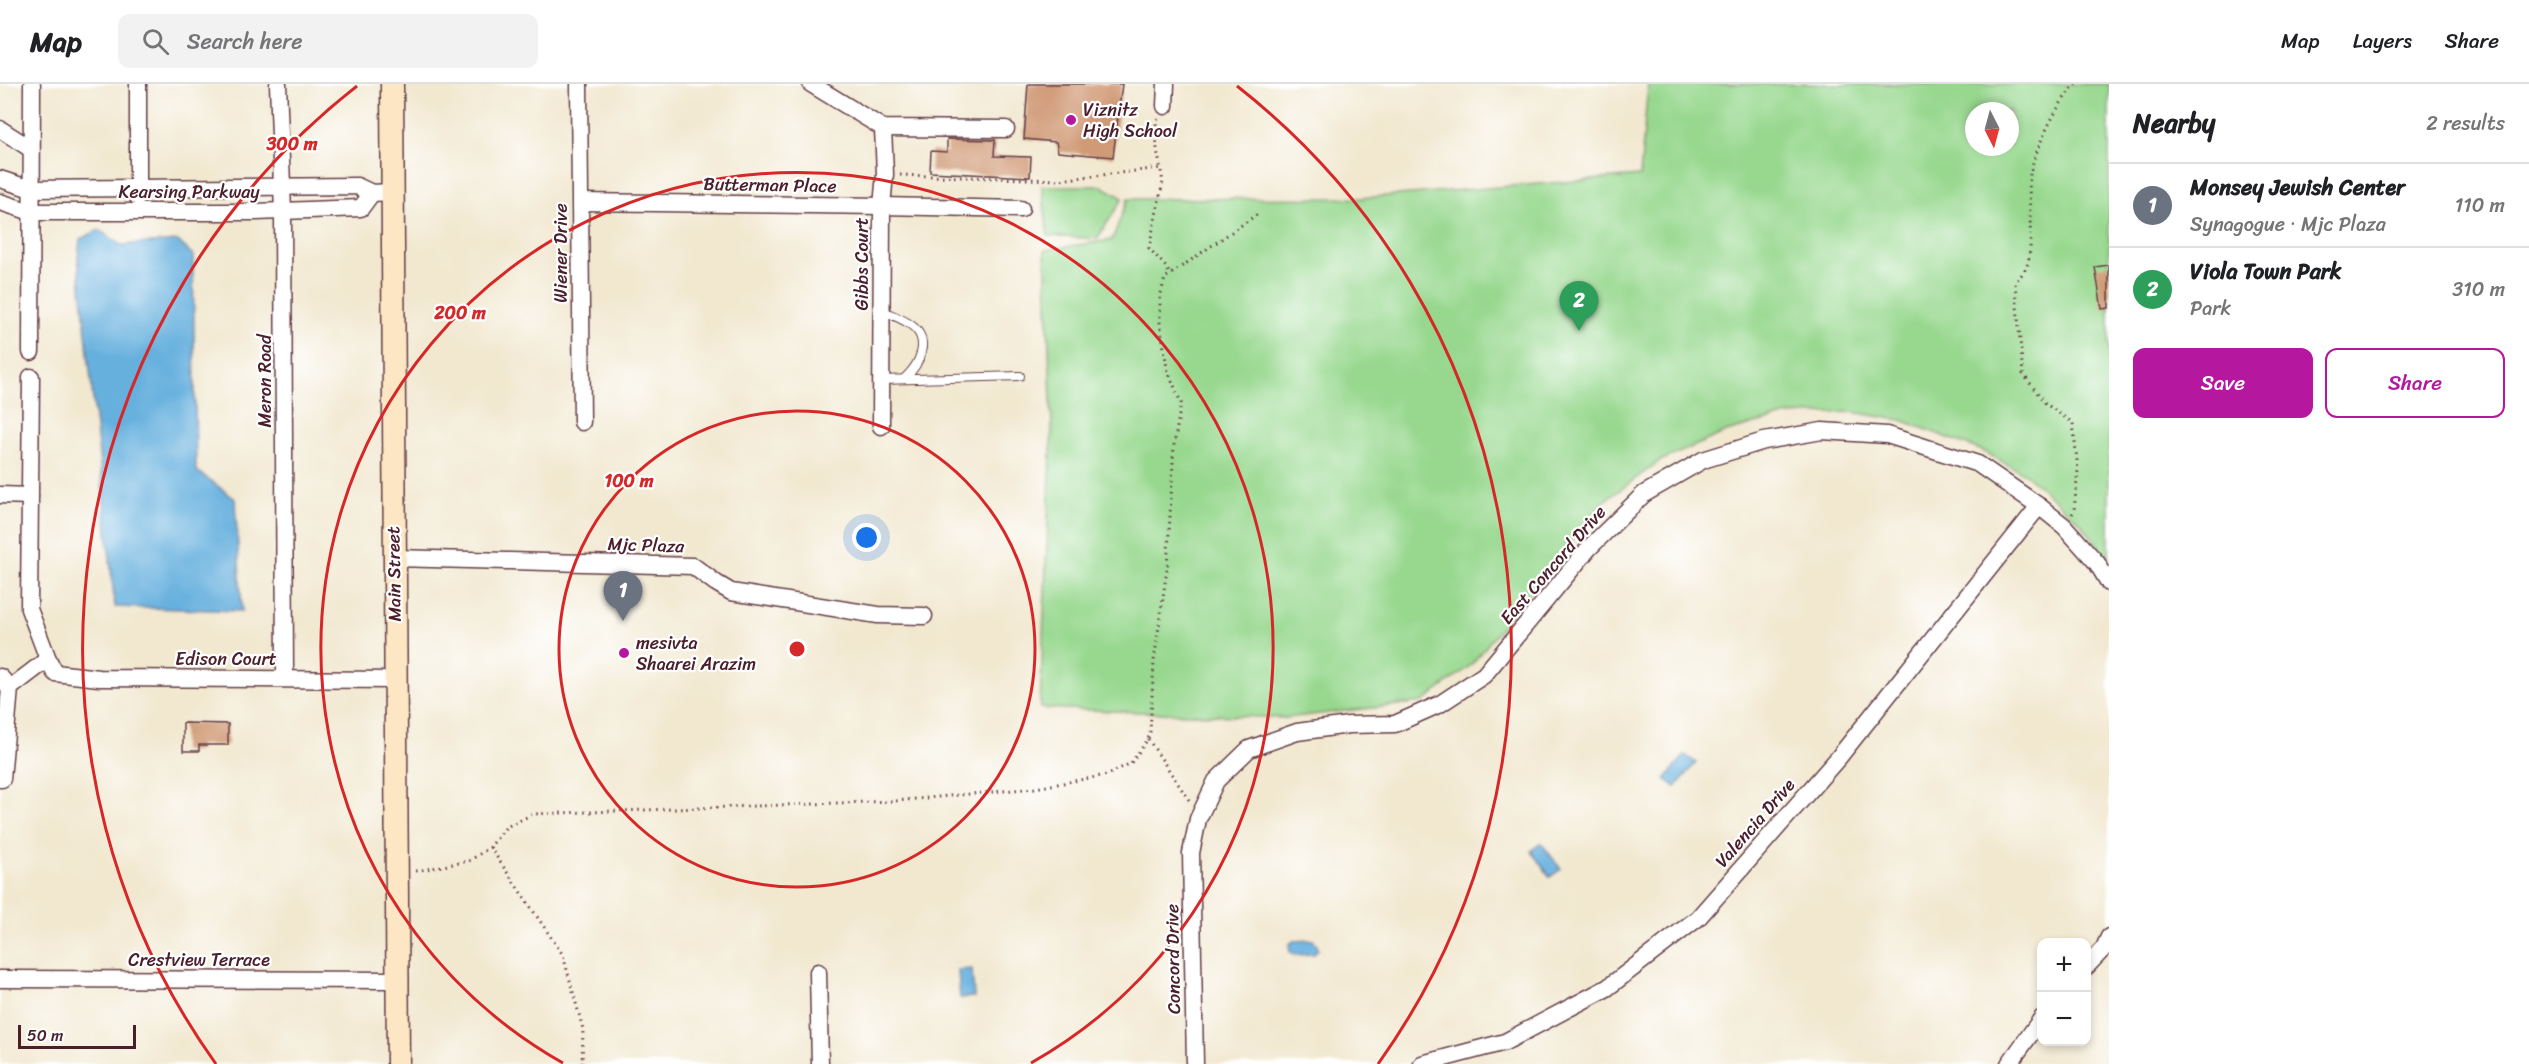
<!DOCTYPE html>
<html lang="en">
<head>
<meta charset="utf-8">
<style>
  :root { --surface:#fff; --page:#f2f2f2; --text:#202124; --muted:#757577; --line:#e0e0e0; --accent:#b5179e }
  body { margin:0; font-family:Sriracha,sans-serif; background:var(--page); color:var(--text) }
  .controls { position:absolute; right:18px; bottom:18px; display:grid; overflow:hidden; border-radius:12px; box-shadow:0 3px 9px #0003 }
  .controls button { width:54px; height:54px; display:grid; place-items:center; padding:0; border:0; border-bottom:2px solid var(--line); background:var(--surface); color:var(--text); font:30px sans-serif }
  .compass { position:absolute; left:1965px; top:18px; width:54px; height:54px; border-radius:50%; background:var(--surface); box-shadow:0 3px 9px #0003; rotate:174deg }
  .scale { position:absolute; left:18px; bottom:15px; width:118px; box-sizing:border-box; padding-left:6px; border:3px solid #4a1f2b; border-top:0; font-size:16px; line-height:21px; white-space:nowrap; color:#4a1f2b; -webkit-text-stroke:4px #fff; paint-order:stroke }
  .you { position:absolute; left:867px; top:454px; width:21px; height:21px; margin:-15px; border:4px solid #fff; border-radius:50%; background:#1a73e8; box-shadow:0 0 0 9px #1a73e833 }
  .badge { display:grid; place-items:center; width:39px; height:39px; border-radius:50%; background:var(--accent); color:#fff; font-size:20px; font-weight:700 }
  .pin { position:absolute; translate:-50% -50px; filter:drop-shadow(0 2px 3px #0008) }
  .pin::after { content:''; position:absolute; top:32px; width:21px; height:18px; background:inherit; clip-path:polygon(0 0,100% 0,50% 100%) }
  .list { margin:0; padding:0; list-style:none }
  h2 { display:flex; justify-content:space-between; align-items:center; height:78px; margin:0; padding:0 24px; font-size:26px }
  h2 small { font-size:20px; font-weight:400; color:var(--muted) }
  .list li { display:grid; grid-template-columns:39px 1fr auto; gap:18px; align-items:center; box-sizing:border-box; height:84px; padding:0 24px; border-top:2px solid var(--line) }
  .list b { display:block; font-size:22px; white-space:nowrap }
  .list p { margin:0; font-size:20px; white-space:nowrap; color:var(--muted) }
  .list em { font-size:20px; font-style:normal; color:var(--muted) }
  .actions { display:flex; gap:12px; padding:18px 24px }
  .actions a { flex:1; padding:14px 0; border:2px solid var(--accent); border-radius:12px; text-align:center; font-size:21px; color:var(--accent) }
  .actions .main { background:var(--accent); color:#fff }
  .icon { flex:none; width:33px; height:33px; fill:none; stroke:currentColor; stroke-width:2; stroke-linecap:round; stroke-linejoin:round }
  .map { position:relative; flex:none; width:2109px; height:980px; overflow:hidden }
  header { display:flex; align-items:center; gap:36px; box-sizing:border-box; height:84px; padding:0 30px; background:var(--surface); border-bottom:2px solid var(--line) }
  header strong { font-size:28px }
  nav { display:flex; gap:33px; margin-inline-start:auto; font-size:21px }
  .search { width:420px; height:54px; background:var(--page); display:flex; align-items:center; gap:15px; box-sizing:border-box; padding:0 21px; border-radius:12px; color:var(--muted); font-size:22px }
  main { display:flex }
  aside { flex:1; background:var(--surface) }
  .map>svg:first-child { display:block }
  .green { fill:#97d88e; stroke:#707c5c; stroke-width:1.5; fill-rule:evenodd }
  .water { fill:#66b0de; stroke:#586884; stroke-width:1.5 }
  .building { fill:#d09a76 }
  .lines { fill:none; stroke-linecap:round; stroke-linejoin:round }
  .lane-casing { stroke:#633d44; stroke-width:10 }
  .street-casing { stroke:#633d44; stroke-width:19 }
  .secondary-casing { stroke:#633d44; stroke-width:25 }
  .path { stroke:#633d44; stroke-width:3; stroke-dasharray:1.5 4.5; stroke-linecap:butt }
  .lane { stroke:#fff; stroke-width:8 }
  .street { stroke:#fff; stroke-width:16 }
  .secondary { stroke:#fce6c4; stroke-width:22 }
  .ring { fill:none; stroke:#d62828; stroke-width:3 }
  .poi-dot { fill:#b5179e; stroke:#fff; stroke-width:2 }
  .labels { text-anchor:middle; stroke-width:4.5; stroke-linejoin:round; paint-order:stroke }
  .poi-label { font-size:18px; fill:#4a1f2b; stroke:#fff; text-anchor:start }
  .street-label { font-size:18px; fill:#4a1f2b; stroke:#fff }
  .centre { fill:#d62828; stroke:#fff; stroke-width:3 }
  .ring-label { font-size:18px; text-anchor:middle; font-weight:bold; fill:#d62828; stroke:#fff; stroke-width:4.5; stroke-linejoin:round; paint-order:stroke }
</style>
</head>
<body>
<header>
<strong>Map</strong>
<div class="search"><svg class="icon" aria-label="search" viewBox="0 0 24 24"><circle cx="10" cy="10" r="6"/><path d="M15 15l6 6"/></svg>Search here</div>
<nav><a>Map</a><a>Layers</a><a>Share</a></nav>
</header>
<main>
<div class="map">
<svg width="2109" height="980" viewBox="0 0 2109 980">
  <rect width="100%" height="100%" fill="#fff"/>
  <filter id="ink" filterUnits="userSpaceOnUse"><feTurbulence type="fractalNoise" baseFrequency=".0167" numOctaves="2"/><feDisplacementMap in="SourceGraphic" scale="12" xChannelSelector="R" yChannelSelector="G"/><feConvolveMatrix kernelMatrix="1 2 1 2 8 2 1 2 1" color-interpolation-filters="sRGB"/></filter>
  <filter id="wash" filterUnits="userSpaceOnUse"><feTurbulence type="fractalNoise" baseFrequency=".008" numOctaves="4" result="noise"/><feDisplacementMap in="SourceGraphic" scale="24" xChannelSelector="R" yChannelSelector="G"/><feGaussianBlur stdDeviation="1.35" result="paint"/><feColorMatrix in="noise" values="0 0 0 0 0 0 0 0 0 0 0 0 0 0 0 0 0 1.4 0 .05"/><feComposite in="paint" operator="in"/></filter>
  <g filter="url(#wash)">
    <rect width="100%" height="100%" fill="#f2e8d0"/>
    <g class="green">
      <path d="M1648,0H2109V475L2079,437L2025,390L1983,367L1901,336L1852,328L1788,331L1726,348L1660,377L1602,419L1471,581L1423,618L1285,634L1040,624L1052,342L1045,166L1112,156L1128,115L1360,114L1640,92ZM1974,27H2010V63H1974Z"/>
      <polygon points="1042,102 1102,102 1123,114 1097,155 1048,152"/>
    </g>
    <g class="water">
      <polygon points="99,146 121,161 178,157 193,171 196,386 235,415 242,527 115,523 78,174 80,155"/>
      <polygon points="1685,671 1696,679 1676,703 1665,695"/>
      <polygon points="1541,759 1561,785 1550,793 1531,767"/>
      <polygon points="1313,856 1317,860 1318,865 1314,870 1294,871 1290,868 1289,861 1293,857"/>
      <polygon points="972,885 974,913 960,914 958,886"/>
    </g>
    <g id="blocks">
      <g class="building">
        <polygon points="1028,0 1122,0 1113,73 1058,68 1056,58 1024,55"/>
        <polygon points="947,55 995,56 994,72 1031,73 1030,93 930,88 931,67 947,68"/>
        <polygon points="2109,181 2109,224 2102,225 2095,183"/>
        <polygon points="183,639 228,640 228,661 199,661 199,667 183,667"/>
      </g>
    </g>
  </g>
  <g filter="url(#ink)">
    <use href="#blocks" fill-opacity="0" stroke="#633d44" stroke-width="1.5"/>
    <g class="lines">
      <defs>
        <g id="lane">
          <path d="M882,226C891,231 903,235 911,241C932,256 919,281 905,294"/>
          <polyline points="881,296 1020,292"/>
        </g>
        <g id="street">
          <polyline points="278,0 283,127 285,594"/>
          <polyline points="579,0 582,338"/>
          <polyline points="811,0 883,44 1006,45"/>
          <polyline points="1165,22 1166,0"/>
          <polyline points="0,45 31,65"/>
          <polyline points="0,95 31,105 357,102 372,109 391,108"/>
          <polyline points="138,113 138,0"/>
          <polyline points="0,118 31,128 256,128 361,124 372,109"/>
          <polyline points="581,118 882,122 885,90 883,44"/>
          <polyline points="31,268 32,0"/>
          <polyline points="31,293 29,525 48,575"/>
          <polyline points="881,342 882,122 1021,125"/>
          <polyline points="0,411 30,412"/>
          <polyline points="394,474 693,482 716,499 731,508 878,531 924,532"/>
          <polyline points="0,593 10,604"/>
          <polyline points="0,695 2,695 10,604 48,575 55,589 99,594 396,596"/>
          <polyline points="2086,883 2104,864 2109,853"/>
          <polyline points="818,888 820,980"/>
          <polyline points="0,895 398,896"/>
          <polyline points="1195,980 1191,769 1198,735 1216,697 1249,665 1297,648 1349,641 1395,640 1440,620 1484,591 1589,464 1644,410 1703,376 1764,357 1822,347 1887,351 1978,380 2039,422 2064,442 2097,479 2109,499"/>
          <polyline points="1422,980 1505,958 1607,904 1698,834 1839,673 2039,422"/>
          <polyline points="2009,980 2042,934"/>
        </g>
        <polyline id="secondary" points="392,0 398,980"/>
      </defs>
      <use href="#lane" class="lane-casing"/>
      <use href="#street" class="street-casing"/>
      <use href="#secondary" class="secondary-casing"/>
      <g class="path">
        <polyline points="1158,34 1156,37 1157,65 1163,98 1149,164 1165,182 1170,190"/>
        <polyline points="900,91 1059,96 1161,84"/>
        <path d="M2072,430L2074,427L2078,386L2073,339L2046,320L2023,290L2015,199C2019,194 2023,189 2026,184C2035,164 2027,114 2030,91C2033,69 2059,15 2076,0"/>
        <polyline points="1148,655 1189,716"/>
        <polyline points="490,763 563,871 583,945 582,980"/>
        <polyline points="416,787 469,777 490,763 506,743 533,730 895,717 1035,704 1107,691 1131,679 1148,655 1150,648 1154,577 1167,485 1174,361 1181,319 1167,284 1160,238 1160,213 1165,194 1259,129"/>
      </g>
      <use href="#lane" class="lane"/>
      <use href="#street" class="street"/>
      <use href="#secondary" class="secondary"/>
    </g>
  </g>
  <g class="ring">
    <circle cx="797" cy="565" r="238"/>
    <path d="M563 979A476 476 0 1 1 1031 979"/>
    <path d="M216 980A714 714 0 0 1 357 2M1237 2A714 714 0 0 1 1378 980"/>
  </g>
  <g class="poi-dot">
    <circle cx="1071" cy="36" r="6"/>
    <circle cx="624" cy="569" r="6"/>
  </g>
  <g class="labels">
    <g class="poi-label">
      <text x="1083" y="32">Viznitz<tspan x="1083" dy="21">High School</tspan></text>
      <text x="636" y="565">mesivta<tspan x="636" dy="21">Shaarei Arazim</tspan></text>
    </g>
    <g class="street-label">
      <text transform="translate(770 101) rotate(1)" y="6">Butterman Place</text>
      <text x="189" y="114">Kearsing Parkway</text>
      <text transform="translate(561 169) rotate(-90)" y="6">Wiener Drive</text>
      <text transform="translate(862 180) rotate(-90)" y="6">Gibbs Court</text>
      <text transform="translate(265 297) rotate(-90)" y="6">Meron Road</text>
      <text transform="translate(646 461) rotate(2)" y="6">Mjc Plaza</text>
      <text transform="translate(1553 481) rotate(-49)" y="6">East Concord Drive</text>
      <text transform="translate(394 490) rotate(-91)" y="6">Main Street</text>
      <text x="226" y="581">Edison Court</text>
      <text transform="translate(1755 739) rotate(-49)" y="6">Valencia Drive</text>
      <text transform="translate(1173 875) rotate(-91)" y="6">Concord Drive</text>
      <text x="199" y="882">Crestview Terrace</text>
    </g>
  </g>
  <circle cx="797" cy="565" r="9" class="centre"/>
  <g class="ring-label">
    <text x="292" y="66">300 m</text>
    <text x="460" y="235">200 m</text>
    <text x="629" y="403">100 m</text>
  </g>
</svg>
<div class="controls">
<button>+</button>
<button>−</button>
</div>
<svg class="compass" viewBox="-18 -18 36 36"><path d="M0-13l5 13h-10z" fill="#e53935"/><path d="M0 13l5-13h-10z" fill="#757577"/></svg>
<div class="scale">50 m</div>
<div class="you"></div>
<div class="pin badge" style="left:623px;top:537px;background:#6b7280">1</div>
<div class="pin badge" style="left:1579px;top:247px;background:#2e9e5b">2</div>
</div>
<aside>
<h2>Nearby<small>2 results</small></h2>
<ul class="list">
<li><span class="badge" style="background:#6b7280">1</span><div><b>Monsey Jewish Center</b><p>Synagogue · Mjc Plaza</p></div><em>110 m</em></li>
<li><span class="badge" style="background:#2e9e5b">2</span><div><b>Viola Town Park</b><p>Park</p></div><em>310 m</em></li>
</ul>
<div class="actions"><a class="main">Save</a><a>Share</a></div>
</aside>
</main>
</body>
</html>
